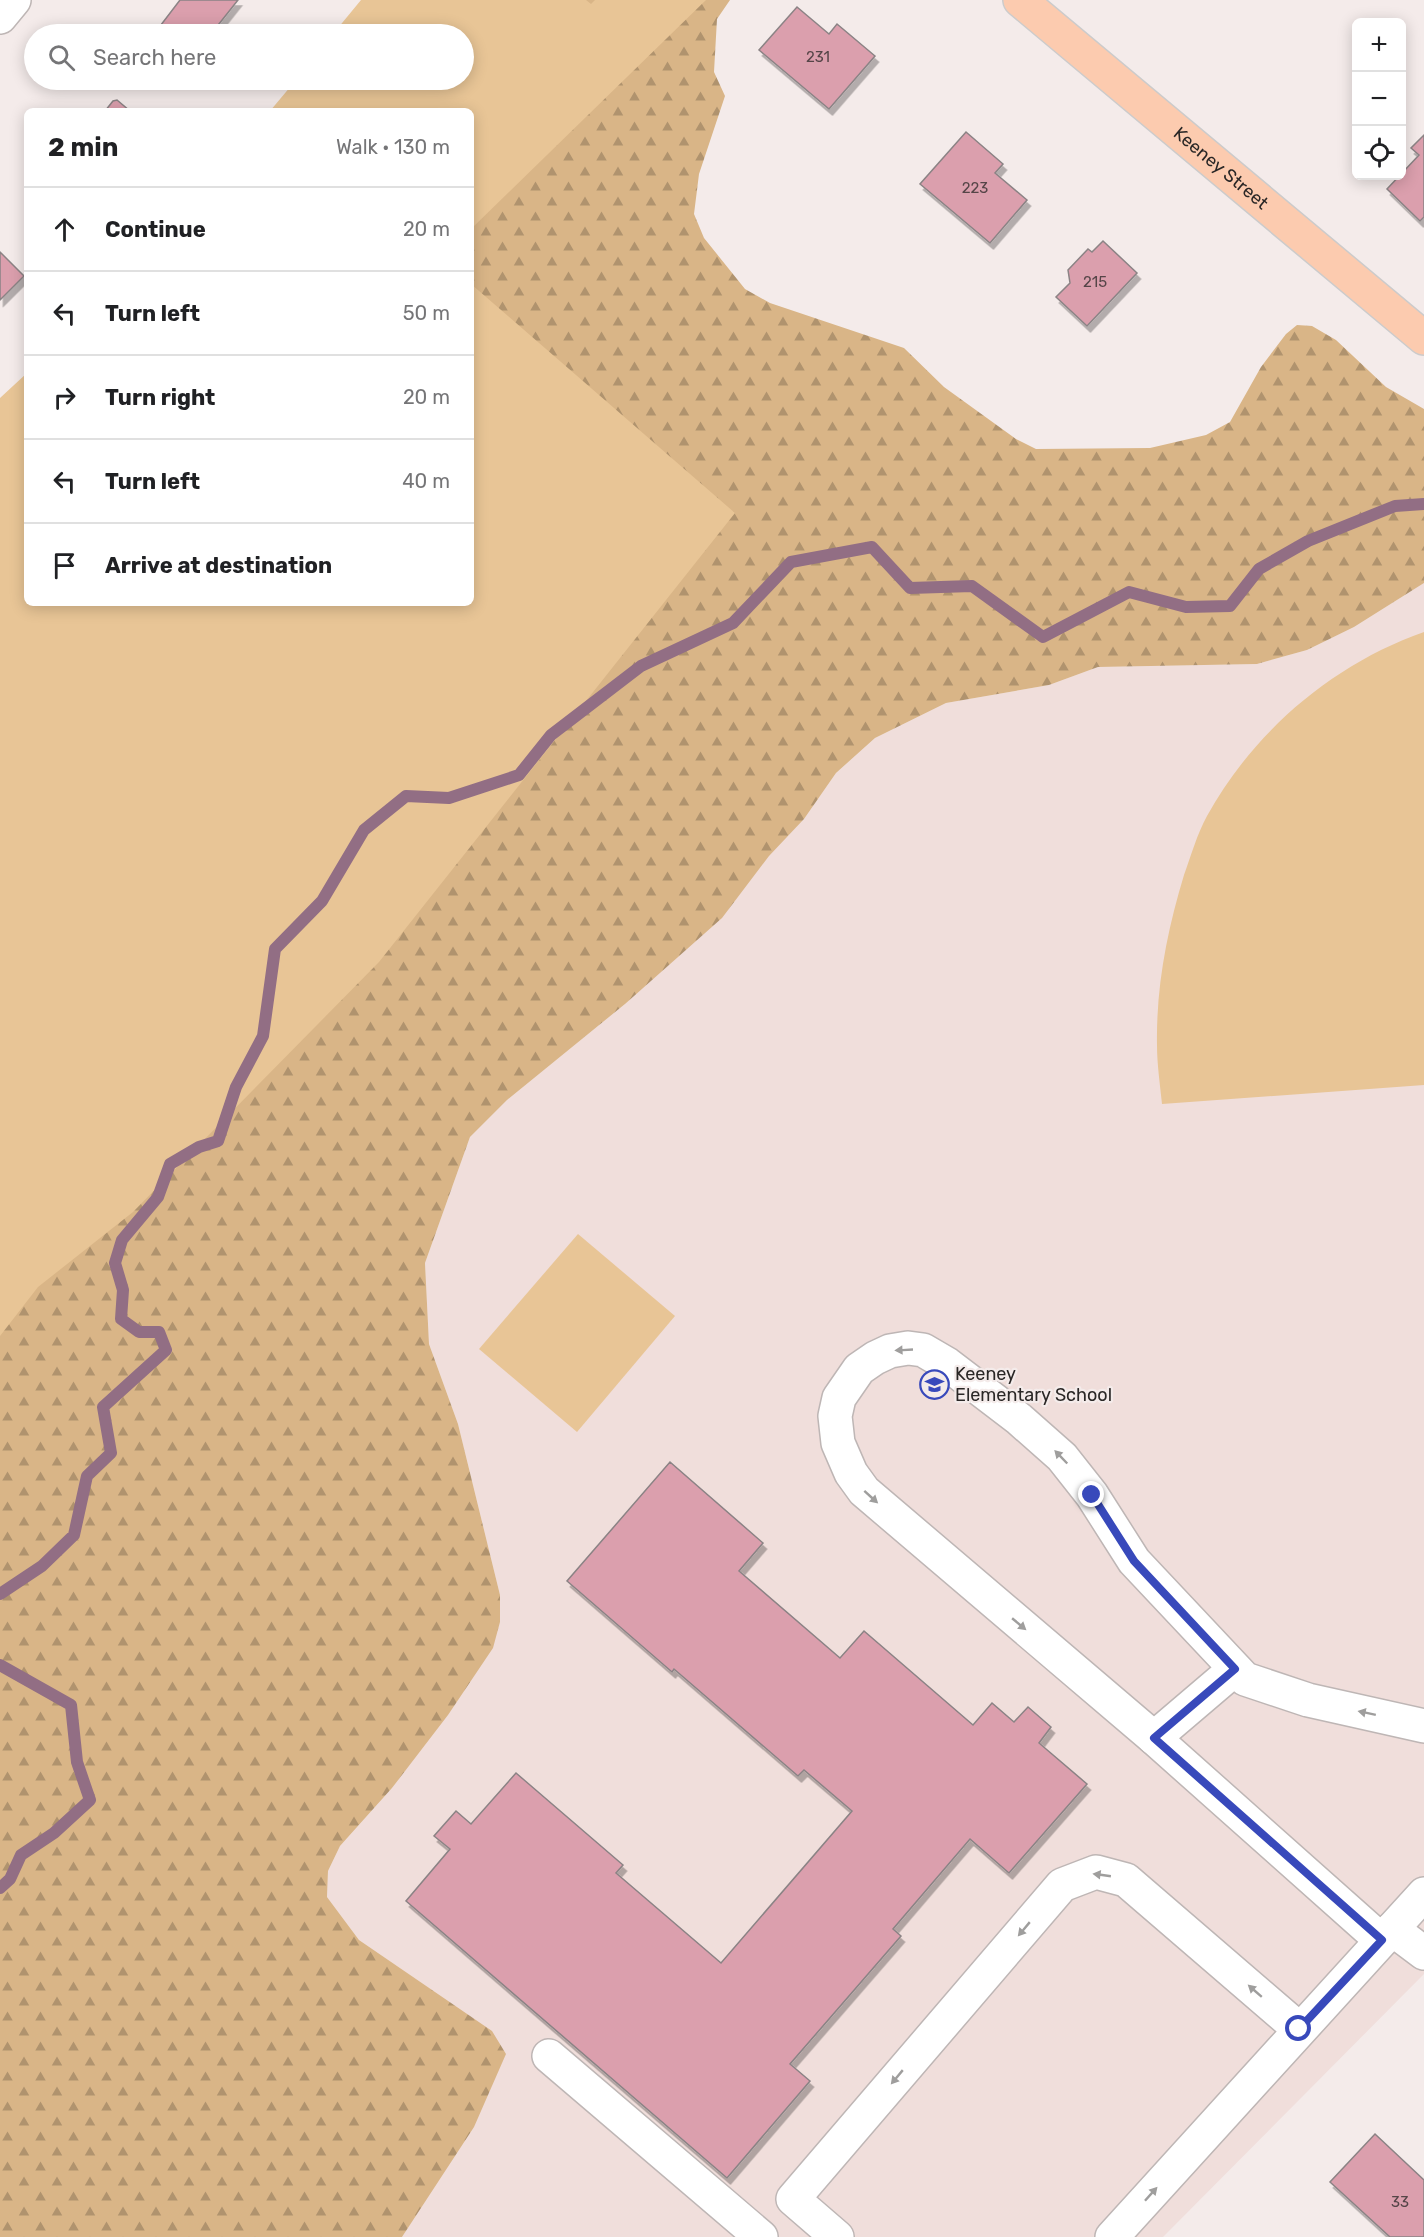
<!DOCTYPE html>
<html lang="en">
<head>
<meta charset="utf-8">
<style>
  :root { --surface:#fff; --page:#f2f2f2; --text:#202124; --muted:#757577; --line:#e0e0e0 }
  body { margin:0; font-family:Rubik,sans-serif; background:var(--page); color:var(--text) }
  .controls { position:absolute; right:18px; top:18px; display:grid; overflow:hidden; border-radius:9px; box-shadow:0 3px 15px #0003 }
  .controls button { width:54px; height:54px; display:grid; place-items:center; padding:0; border:0; border-bottom:2px solid var(--line); background:var(--surface); color:var(--text); font:30px sans-serif }
  .stop { position:absolute; width:18px; height:18px; margin:-14px; border:4px solid #3849bb; border-radius:50%; background:#fff }
  .stop.end { background:#3849bb; border-color:#fff; box-shadow:0 2px 6px #0008 }
  .list { margin:0; padding:0; list-style:none }
  h2 { display:flex; justify-content:space-between; align-items:center; height:78px; margin:0; padding:0 24px; font-size:26px }
  h2 small { font-size:20px; font-weight:400; color:var(--muted) }
  .list li { display:grid; grid-template-columns:39px 1fr auto; gap:18px; align-items:center; box-sizing:border-box; height:84px; padding:0 24px; border-top:2px solid var(--line) }
  .list b { display:block; font-size:22px; white-space:nowrap }
  .list em { font-size:20px; font-style:normal; color:var(--muted) }
  .icon { flex:none; width:33px; height:33px; fill:none; stroke:currentColor; stroke-width:2; stroke-linecap:round; stroke-linejoin:round }
  .map { position:relative; flex:none; width:1424px; height:2237px; overflow:hidden }
  .search { position:absolute; background:var(--surface); box-shadow:0 3px 15px #0003; left:24px; top:24px; width:450px; height:66px; display:flex; align-items:center; gap:15px; box-sizing:border-box; padding:0 21px; border-radius:33px; color:var(--muted); font-size:22px }
  .panel { position:absolute; background:var(--surface); box-shadow:0 3px 15px #0003; left:24px; top:108px; width:450px; height:498px; border-radius:9px }
  .map>svg:first-child { display:block }
  .built { fill:#f0dedb }
  .forest { fill:url(#forest-firs) }
  .park { fill:#e8c596 }
  .lines { fill:none; stroke-linecap:round; stroke-linejoin:round }
  .stream { stroke:#926e84; stroke-width:12 }
  .building { fill:#db9fad; stroke:#8b8385; stroke-width:1.5; filter:url(#shadow) }
  .minor-casing { stroke:#beb6b5; stroke-width:36 }
  .major-casing { stroke:#cccbcb; stroke-width:36 }
  .minor { stroke:#fff; stroke-width:33 }
  .major { stroke:#fccbaf; stroke-width:33 }
  .oneway { fill:#9f9e9d }
  .route { stroke:#3849bb; stroke-width:8 }
  .labels { text-anchor:middle; stroke-width:4.5; stroke-linejoin:round; paint-order:stroke }
  .number-label { font-size:15px; fill:#564548 }
  .street-label { font-size:18px; fill:#2a2726; stroke:#f4ebea }
  .poi-label { font-size:18px; fill:#2a2726; stroke:#f4ebea; text-anchor:start }
</style>
</head>
<body>
<div class="map">
<svg width="1424" height="2237" viewBox="0 0 1424 2237">
  <defs>
    <pattern id="forest-firs" width="22" height="20" patternUnits="userSpaceOnUse" patternTransform="scale(1.5)"><rect width="22" height="20" fill="#d9b587"/><path d="M5 1l3.5 6h-7zM16 11l3.5 6h-7z" fill="#b0936e"/></pattern>
    <filter id="shadow"><feDropShadow dx="3.5" dy="6" stdDeviation="0" flood-color="#0004"/></filter>
  </defs>
  <rect width="100%" height="100%" fill="#f4ebea"/>
  <polygon class="built" points="1424,583 1424,1974 1163,2237 402,2237 428,2195 491,2031 359,1940 327,1897 328,1871 340,1846 392,1788 500,1622 500,1595 458,1424 429,1344 425,1263 470,1137 507,1100 625,1004 804,819 836,773 875,738 946,703 1049,685 1098,667 1257,664 1307,650 1354,627"/>
  <polygon class="forest" points="581,0 730,0 717,19 714,72 725,96 699,174 694,214 704,238 745,289 770,303 904,348 944,387 1016,439 1036,449 1150,448 1206,435 1230,422 1261,367 1286,334 1297,325 1312,326 1336,340 1386,387 1424,409 1424,583 1354,627 1307,650 1257,664 1098,667 1049,685 946,703 875,738 836,773 804,819 769,856 722,918 625,1004 507,1100 470,1137 425,1263 429,1344 458,1424 500,1595 500,1622 493,1648 448,1715 392,1788 340,1846 328,1871 327,1897 359,1940 492,2031 506,2054 474,2127 402,2237 0,2237 0,551 27,603 471,603 471,111 464,80"/>
  <g class="park">
    <polygon points="361,0 586,0 591,4 595,0 706,0 471,229 471,111 270,111 296,80 464,80 464,34 333,34"/>
    <polygon points="471,284 735,513 379,962 133,1212 38,1287 0,1336 0,398 27,373 27,603 471,603"/>
    <path d="M1424,632V1085L1162,1104C1160,1084 1157,1064 1157,1045C1156,987 1167,931 1184,875C1191,856 1197,834 1207,816C1254,731 1333,664 1424,632Z"/>
    <polygon points="578,1234 675,1316 577,1432 479,1349"/>
  </g>
  <g class="lines">
    <g class="stream">
      <polyline points="0,1594 42,1566 74,1535 87,1476 111,1453 103,1407 166,1350 159,1332 139,1332 121,1319 123,1290 115,1263 122,1240 158,1197 170,1164 199,1147 218,1141 236,1087 263,1036 275,949 322,901 364,830 406,796 449,798 519,775 551,735 641,666 733,623 791,562 872,547 910,588 972,586 1043,637 1129,592 1186,607 1230,606 1259,569 1308,541 1395,506 1424,504"/>
      <polyline points="0,1665 71,1705 77,1762 90,1800 54,1833 21,1855 10,1879 0,1888"/>
    </g>
  </g>
  <g class="building">
    <polygon points="180,0 238,0 211,34 154,34"/>
    <polygon points="797,7 829,34 837,24 875,56 829,109 759,50"/>
    <polygon points="117,100 130,111 105,111 113,101"/>
    <polygon points="966,132 1003,164 995,173 1027,200 990,243 920,184"/>
    <polygon points="1424,135 1424,217 1420,221 1387,189 1419,155 1411,148"/>
    <polygon points="1103,241 1137,273 1087,326 1056,297 1070,283 1068,270 1088,249 1092,252"/>
    <polygon points="0,252 24,276 0,300"/>
    <polygon points="670,1462 763,1543 739,1571 840,1658 864,1631 973,1725 992,1703 1014,1722 1028,1707 1051,1727 1039,1743 1087,1784 1009,1873 970,1839 893,1929 901,1936 790,2064 810,2081 727,2178 406,1901 450,1849 434,1836 456,1811 471,1824 516,1773 623,1865 616,1873 721,1963 852,1811 804,1770 798,1776 674,1669 672,1672 567,1581"/>
    <polygon points="1375,2134 1424,2180 1424,2237 1390,2237 1330,2182"/>
  </g>
  <g class="lines">
    <defs>
      <g id="minor">
        <polyline points="0,17 14,0"/>
        <polyline points="1154,1738 1235,1669"/>
        <polyline points="1392,1929 1424,1953"/>
        <polyline points="1381,1940 1154,1738 864,1491 851,1473 838,1443 835,1416 839,1398 859,1369 875,1358 890,1351 908,1348 923,1350 947,1364 1019,1419 1062,1457 1092,1495 1134,1561 1245,1679 1308,1700 1424,1726"/>
        <polyline points="549,2056 761,2237"/>
        <polyline points="837,2237 793,2199 1062,1885 1096,1872 1126,1880 1299,2029"/>
        <polyline points="1112,2237 1424,1894"/>
      </g>
      <g id="major">
        <path id="s1" d="M1020,0L1424,338"/>
      </g>
    </defs>
    <use href="#minor" class="minor-casing"/>
    <use href="#major" class="major-casing"/>
    <use href="#minor" class="minor"/>
    <use href="#major" class="major"/>
  </g>
  <defs><path id="oneway-solid" d="M-6-.8H1V-3.2L6.5 0L1 3.2V.8H-6Z" transform="scale(1.5)"/></defs>
  <g class="oneway">
    <use href="#oneway-solid" transform="translate(904 1350) rotate(177)"/>
    <use href="#oneway-solid" transform="translate(1061 1457) rotate(-134)"/>
    <use href="#oneway-solid" transform="translate(871 1497) rotate(42)"/>
    <use href="#oneway-solid" transform="translate(1019 1624) rotate(40)"/>
    <use href="#oneway-solid" transform="translate(1367 1713) rotate(-168)"/>
    <use href="#oneway-solid" transform="translate(1102 1875) rotate(-172)"/>
    <use href="#oneway-solid" transform="translate(1024 1929) rotate(130)"/>
    <use href="#oneway-solid" transform="translate(1255 1991) rotate(-139)"/>
    <use href="#oneway-solid" transform="translate(897 2077) rotate(130)"/>
    <use href="#oneway-solid" transform="translate(1151 2194) rotate(-48)"/>
  </g>
  <g class="lines">
    <polyline class="route" points="1092,1495 1134,1561 1235,1669 1154,1738 1382,1940 1299,2029"/>
  </g>
  <defs>
    <symbol id="school-ring" viewBox="-11 -11 22 22"><circle r="9.5" fill="#f4ebea" stroke="#3849bb" stroke-width="1.5"/><path d="M0-5L7-2L0 1L-7-2ZM-4 1L0 2.5L4 1V4Q0 6-4 4Z" fill="#3849bb"/></symbol>
  </defs>
  <g fill-rule="evenodd">
    <use href="#school-ring" x="918" y="1368" width="33" height="33"/>
  </g>
  <g class="labels">
    <g class="number-label">
      <text x="818" y="62">231</text>
      <text x="975" y="193">223</text>
      <text x="1095" y="287">215</text>
      <text x="1400" y="2207">33</text>
    </g>
    <g class="street-label">
      <text dy="6" stroke="none"><textPath href="#s1" startOffset="262">Keeney Street</textPath></text>
    </g>
    <g class="poi-label">
      <text x="955" y="1380">Keeney<tspan x="955" dy="21">Elementary School</tspan></text>
    </g>
  </g>
</svg>
<div class="controls">
<button>+</button>
<button>−</button>
<button><svg class="icon" aria-label="locate" viewBox="0 0 24 24"><circle cx="12" cy="12" r="6"/><path d="M12 2v4M12 18v4M2 12h4M18 12h4"/></svg></button>
</div>
<div class="stop" style="left:1299px;top:2029px"></div>
<div class="stop end" style="left:1092px;top:1495px"></div>
<div class="search"><svg class="icon" aria-label="search" viewBox="0 0 24 24"><circle cx="10" cy="10" r="6"/><path d="M15 15l6 6"/></svg>Search here</div>
<section class="panel">
<h2>2 min<small>Walk · 130 m</small></h2>
<ul class="list">
<li><svg class="icon" aria-label="ahead" viewBox="0 0 24 24"><path d="M12 20V5M6 11l6-6 6 6"/></svg><div><b>Continue</b></div><em>20 m</em></li>
<li><svg class="icon" aria-label="left" viewBox="0 0 24 24"><path d="M17 20v-9H6M10 6l-5 5 5 5"/></svg><div><b>Turn left</b></div><em>50 m</em></li>
<li><svg class="icon" aria-label="right" viewBox="0 0 24 24"><path d="M7 20v-9h11M14 6l5 5-5 5"/></svg><div><b>Turn right</b></div><em>20 m</em></li>
<li><svg class="icon" aria-label="left" viewBox="0 0 24 24"><path d="M17 20v-9H6M10 6l-5 5 5 5"/></svg><div><b>Turn left</b></div><em>40 m</em></li>
<li><svg class="icon" aria-label="arrive" viewBox="0 0 24 24"><path d="M6 21V4h12l-3 4 3 4H6"/></svg><div><b>Arrive at destination</b></div></li>
</ul>
</section>
</div>
</body>
</html>
